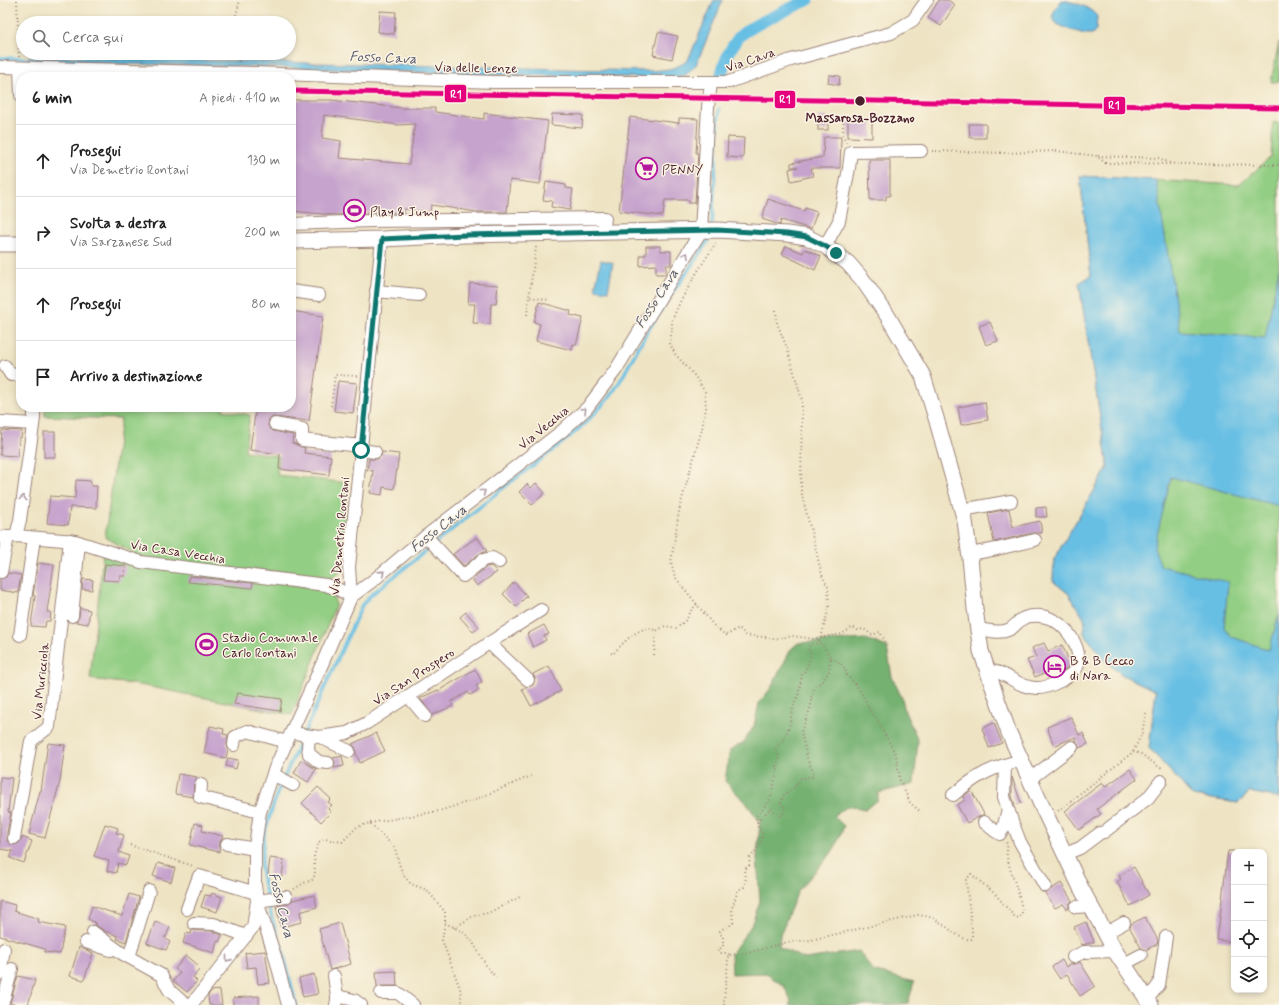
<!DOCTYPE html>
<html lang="it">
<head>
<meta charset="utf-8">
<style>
  :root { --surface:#fff; --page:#f6f6f6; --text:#222; --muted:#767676; --line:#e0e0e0 }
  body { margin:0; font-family:Mynerve,sans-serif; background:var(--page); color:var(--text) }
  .controls { position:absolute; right:12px; bottom:12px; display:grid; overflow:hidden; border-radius:8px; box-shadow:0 2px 6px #0003 }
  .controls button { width:36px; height:36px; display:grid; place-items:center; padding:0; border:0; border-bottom:1px solid var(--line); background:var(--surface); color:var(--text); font:20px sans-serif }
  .stop { position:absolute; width:12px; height:12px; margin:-9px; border:3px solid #0f766e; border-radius:50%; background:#fff }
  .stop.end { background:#0f766e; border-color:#fff; box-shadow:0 1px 4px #0008 }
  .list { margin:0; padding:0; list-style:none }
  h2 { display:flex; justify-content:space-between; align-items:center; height:52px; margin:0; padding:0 16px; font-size:17px }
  h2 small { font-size:13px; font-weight:400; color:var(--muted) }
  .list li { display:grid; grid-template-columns:26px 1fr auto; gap:12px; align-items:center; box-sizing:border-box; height:72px; padding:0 16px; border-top:1px solid var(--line) }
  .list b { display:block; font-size:15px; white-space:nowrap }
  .list p { margin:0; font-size:13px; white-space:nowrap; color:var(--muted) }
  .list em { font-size:13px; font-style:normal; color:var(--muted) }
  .icon { flex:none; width:22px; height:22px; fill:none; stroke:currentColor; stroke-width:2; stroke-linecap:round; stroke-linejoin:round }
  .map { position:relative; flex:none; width:1279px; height:1005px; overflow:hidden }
  .search { position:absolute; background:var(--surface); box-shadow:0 2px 6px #0003; left:16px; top:16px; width:280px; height:44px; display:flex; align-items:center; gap:10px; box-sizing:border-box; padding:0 14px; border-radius:22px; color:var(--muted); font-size:15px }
  .panel { position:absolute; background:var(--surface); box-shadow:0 2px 6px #0003; left:16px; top:72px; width:280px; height:340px; border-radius:16px }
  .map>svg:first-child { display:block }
  .green { fill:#92ce83; stroke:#6e7657 }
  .forest { fill:#75b171; stroke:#60684e }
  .water { fill:#67bfe4; stroke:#586f88 }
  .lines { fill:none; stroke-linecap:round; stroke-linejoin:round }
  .stream { stroke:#67bfe4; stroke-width:3.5 }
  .canal { stroke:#67bfe4; stroke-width:12 }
  .building { fill:#c6a3cd; fill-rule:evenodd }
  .minor-casing { stroke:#9c8278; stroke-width:14 }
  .major-casing { stroke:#9c8278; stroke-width:17 }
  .path { stroke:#9c8278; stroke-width:2; stroke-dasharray:1 3; stroke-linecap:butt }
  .minor { stroke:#fff; stroke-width:12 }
  .major { stroke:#fff; stroke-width:15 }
  .rail-1-casing { stroke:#fcf5e5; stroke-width:8 }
  .rail-1 { stroke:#e5007d; stroke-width:5 }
  .oneway { stroke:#ae9aa0 }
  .route { stroke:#0f766e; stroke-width:5 }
  .stop-dot { fill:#4a1f2b; stroke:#fcf5e5; stroke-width:1.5 }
  .labels { text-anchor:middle; stroke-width:3; stroke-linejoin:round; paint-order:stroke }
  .street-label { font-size:13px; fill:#4a1f2b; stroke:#fcf5e5 }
  .stop-label { font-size:13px; font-weight:bold; fill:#4a1f2b; stroke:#fcf5e5 }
  .poi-label { font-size:13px; fill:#4a1f2b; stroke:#fcf5e5; text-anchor:start }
  .water-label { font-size:14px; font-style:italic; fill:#54576c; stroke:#fcf5e5 }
  .line-badge { stroke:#fcf5e5; stroke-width:1.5 }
  .badge-label { font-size:11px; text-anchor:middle; font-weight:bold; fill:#fff }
</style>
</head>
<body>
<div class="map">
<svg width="1279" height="1005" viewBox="0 0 1279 1005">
  <rect width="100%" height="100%" fill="#fcf5e5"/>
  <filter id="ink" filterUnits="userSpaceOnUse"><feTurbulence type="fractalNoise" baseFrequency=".025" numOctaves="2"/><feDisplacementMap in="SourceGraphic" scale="8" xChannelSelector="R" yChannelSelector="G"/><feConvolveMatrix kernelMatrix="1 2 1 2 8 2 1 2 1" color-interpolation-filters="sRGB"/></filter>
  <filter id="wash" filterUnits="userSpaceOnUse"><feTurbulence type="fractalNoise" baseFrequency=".012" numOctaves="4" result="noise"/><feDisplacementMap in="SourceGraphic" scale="16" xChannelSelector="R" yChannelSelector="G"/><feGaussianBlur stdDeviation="0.9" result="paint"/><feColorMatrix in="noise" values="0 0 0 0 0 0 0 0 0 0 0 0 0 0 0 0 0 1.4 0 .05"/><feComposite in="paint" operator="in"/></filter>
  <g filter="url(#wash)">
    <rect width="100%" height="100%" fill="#eee4c4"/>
    <g class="green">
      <polygon points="1279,42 1279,82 1271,82"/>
      <polygon points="1273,122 1279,123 1279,798 1250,792 1238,803 1193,796 1149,748 1156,691 1123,675 1105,661 1084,633 1085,620 1069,594 1053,581 1054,559 1108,467 1079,283 1091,276 1080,176 1239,185 1271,157"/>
      <polygon points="45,407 223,407 223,410 250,415 245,451 279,456 277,475 348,483 341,572 328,580 142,558 105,537 121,419 45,416"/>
      <path d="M103,555L327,590C332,594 334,598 336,604L292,715L140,685L90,679Z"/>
    </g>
    <polygon class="forest" points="866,639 887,647 892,677 902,698 905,712 918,740 914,784 878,793 878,800 865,809 848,806 834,816 844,826 834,850 798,891 780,935 779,947 805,959 859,951 873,971 914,982 908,1003 888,1005 789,1005 791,1001 784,986 765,973 732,974 731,954 751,926 760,901 757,857 760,822 747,804 725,781 730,750 744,742 754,726 759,703 771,688 791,649 798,643"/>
    <g class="water">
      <path d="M714,0H723L696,65L686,75L673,78L467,74L275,67L30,62L29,56L648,71C663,70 676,70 688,60Z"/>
      <path d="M1062,0C1076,3 1087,5 1097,16L1096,30L1092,34H1085L1068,29L1055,23L1052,17L1056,8Z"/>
      <polygon points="1080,176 1156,180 1180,331 1265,338 1279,269 1279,506 1171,477 1154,548 1161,566 1228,582 1224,628 1232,637 1269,650 1279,615 1279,798 1250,792 1238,803 1193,796 1149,748 1156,691 1123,675 1105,661 1084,633 1085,620 1069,594 1053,581 1054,559 1108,467 1079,283 1091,276"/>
      <polygon points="601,260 613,263 608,291 595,289"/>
    </g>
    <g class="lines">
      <g class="stream">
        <polyline points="0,58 33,59"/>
        <polyline points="712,226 719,109"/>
        <path d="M296,1005L284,954L272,919L264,885L261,868L264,834L278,791L362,605L372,594C418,558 462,521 507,485C541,459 578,434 606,401C622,383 630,361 642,341C661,307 686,275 707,242L711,234"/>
      </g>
      <path class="canal" d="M721,76C724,62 730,48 739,37C750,25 792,8 808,0"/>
    </g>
    <g id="blocks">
      <g class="building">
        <polygon points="939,0 948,0 955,5 941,26 928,18"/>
        <polygon points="380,11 396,12 394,34 378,32"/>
        <polygon points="658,32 678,36 672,59 653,55"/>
        <polygon points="829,75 840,76 839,85 828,83"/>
        <path d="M291,100H331L402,108H435V112L484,119V113L548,121L540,184L510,180L507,212H477L431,205L430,212L404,209V213H382L366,212V214L333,215L291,211ZM324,115L399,125L415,124L409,164L339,158L341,141L322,138Z"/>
        <polygon points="552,114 583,115 582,128 551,125"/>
        <polygon points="630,117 679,123 679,118 698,119 696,153 698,153 695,203 689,203 689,200 665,200 663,216 619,211"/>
        <rect x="818" y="117" width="10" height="13"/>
        <polygon points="848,118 872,119 872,138 848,137"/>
        <polygon points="969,124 986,124 986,138 970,138"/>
        <polygon points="728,137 744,138 743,158 727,157"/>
        <polygon points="824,137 841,137 840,168 811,168 813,176 791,181 789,169 798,167 791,167 791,163 823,157"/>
        <polygon points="869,160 890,160 890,196 886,196 886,200 870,200"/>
        <polygon points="546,182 566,185 566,188 573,189 570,210 551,207 552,201 543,200"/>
        <polygon points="768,199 804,211 805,208 817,212 811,229 781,220 780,225 762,219"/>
        <polygon points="646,246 660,246 661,251 671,251 671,265 666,265 666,274 656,274 656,265 640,266 640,255 646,255"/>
        <polygon points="786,246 803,253 805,249 821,256 815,270 782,254"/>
        <polygon points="470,283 498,285 496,304 491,304 490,324 473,323 475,304 468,304"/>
        <polygon points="539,302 571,311 570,315 583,318 576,345 573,344 572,350 536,341 540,324 534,322"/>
        <polygon points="291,311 323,316 309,421 273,417 269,419 268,426 273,431 293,435 292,443 305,448 304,453 331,456 329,475 279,469 280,454 250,450 256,407 291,407"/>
        <polygon points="990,322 998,341 986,345 979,326"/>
        <polygon points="338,381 357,383 353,413 334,411"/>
        <polygon points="985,402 988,420 961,425 958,407"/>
        <polygon points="2,430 22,431 21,438 19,438 18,456 0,455"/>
        <rect x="44" y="432" width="11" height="25"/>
        <polygon points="382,452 399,454 394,489 383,487 382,495 370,493 373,471 367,470 369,459 378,459 381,456"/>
        <polygon points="76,480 91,481 91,486 97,486 96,508 70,507 68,525 47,523 50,496 75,498"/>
        <polygon points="536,483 545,493 532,505 519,492 527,484 531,488"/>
        <polygon points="1046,507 1047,517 1036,517 1036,508"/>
        <polygon points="1009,509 1013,527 1040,521 1042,533 1033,533 994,542 988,513"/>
        <polygon points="477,537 487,551 479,554 464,566 453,554"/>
        <polygon points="38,563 54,565 47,612 51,612 50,621 46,621 45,627 31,626 35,596 33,595"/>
        <polygon points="105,564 126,566 125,576 120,576 120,581 103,580"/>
        <polygon points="491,566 497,572 477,586 472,579 486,567"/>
        <polygon points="8,573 21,575 18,593 0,590 0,579 6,577"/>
        <polygon points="189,576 253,583 252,588 188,582"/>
        <polygon points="83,579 93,580 92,590 82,589"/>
        <polygon points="514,582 527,596 516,607 503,594"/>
        <polygon points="80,608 90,610 88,624 76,622 79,617"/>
        <polygon points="466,612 479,627 473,632 460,617"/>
        <polygon points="544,625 549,634 544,636 546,640 533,647 527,634"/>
        <polygon points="1044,643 1048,651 1062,645 1070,663 1066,669 1050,675 1049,672 1035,677 1027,660 1036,657 1032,648"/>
        <polygon points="549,666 561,691 531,706 522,689 533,685 535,678 533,674"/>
        <polygon points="475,669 482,682 476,686 479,690 470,695 468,692 451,702 453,706 432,715 420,698 438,690 438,691"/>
        <polygon points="237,693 282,699 280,711 234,704"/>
        <polygon points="1071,717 1079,735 1083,733 1088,744 1079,748 1075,737 1054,746 1047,727"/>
        <polygon points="994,723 1002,743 989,748 982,728"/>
        <polygon points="210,726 224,729 223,734 228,735 227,744 228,749 226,758 204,753"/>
        <polygon points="376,733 385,751 360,763 356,753 355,747 352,744"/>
        <polygon points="48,743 65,745 60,781 45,838 29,834 40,791 41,791"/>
        <polygon points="342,756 344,766 333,768 335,763 333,758"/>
        <polygon points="228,758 238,760 236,769 226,766"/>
        <polygon points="301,760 316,769 308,782 294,773"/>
        <polygon points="1130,769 1137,779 1097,809 1101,814 1079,830 1065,811 1102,783 1105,787"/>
        <polygon points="178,774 197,777 194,784 193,797 175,794"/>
        <polygon points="0,777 12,778 8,812 11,813 7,832 7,841 13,845 19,843 22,837 32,841 24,863 10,858 13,851 0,849"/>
        <polygon points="1012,777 1021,803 1015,805 1012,796"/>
        <polygon points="318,787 331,799 328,802 332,805 328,809 331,812 321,822 302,803"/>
        <polygon points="971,790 984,814 967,823 957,805 965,800 963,797"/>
        <polygon points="195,823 203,825 202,831 223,836 220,842 219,852 190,845"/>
        <polygon points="105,824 118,828 116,833 124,835 119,852 129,856 126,865 118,863 116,873 107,871 109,861 94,856"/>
        <polygon points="1228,851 1234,851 1234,942 1217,940"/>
        <polygon points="270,858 284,860 282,877 268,875"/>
        <polygon points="158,863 175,868 171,882 153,876"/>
        <polygon points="1134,867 1149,895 1130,906 1117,882 1121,879 1119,876"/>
        <polygon points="1061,883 1072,901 1069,904 1069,908 1067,909 1063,904 1055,908 1045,893"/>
        <polygon points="212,893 222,897 217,912 201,907 205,895 211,896"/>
        <polygon points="129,894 139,897 126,942 117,939 118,936 105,931 95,925 96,923 88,919 92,906 122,916"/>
        <polygon points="314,895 317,907 300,912 302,922 281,927 276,906 287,904 293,900"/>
        <polygon points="0,901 15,905 14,911 39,919 38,922 65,927 60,954 44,952 45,949 0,936"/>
        <polygon points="1145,917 1158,940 1157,944 1146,950 1141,948 1130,928 1131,924"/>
        <polygon points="155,922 170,927 166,937 164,937 170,942 166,950 147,943"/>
        <polygon points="1086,922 1094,942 1082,945 1074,927"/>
        <polygon points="340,923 351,964 330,970 319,929"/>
        <polygon points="192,930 212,931 222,935 219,942 217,941 214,953 183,943 186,933 191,934"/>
        <polygon points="79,947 93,953 84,980 70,976"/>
        <polygon points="265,951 270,983 258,984 256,967 247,968 245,953"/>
        <polygon points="186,955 198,965 196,967 199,970 193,977 197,981 187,992 173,981 180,973 175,969"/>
        <polygon points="1062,960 1066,967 1070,964 1076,964 1080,962 1095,986 1080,996 1067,974 1060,979 1052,967"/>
        <polygon points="396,971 397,986 381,986 377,987 376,972"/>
        <polygon points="314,974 318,994 303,997 299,978"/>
        <polygon points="18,976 35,980 28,1005 16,1005 10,1003"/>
        <polygon points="220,990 222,1005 209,1005 208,996 211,991"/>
        <polygon points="259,996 259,1005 233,1005 233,998"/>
      </g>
    </g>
  </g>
  <g filter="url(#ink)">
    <use href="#blocks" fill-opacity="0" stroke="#9c8278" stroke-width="1"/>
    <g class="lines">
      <defs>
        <g id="minor">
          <polyline points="0,67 254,73 494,82 729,82 791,60 891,33 913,20 927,0"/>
          <polyline points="20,68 21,95"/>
          <polyline points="291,224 372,221 605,218 603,233"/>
          <polyline points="825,246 839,221 849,168 851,152 921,151"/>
          <polyline points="291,291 319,295"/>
          <polyline points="376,291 419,295"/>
          <polyline points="5,366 11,375 21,375"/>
          <polyline points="1,422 33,424"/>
          <polyline points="275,424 302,429 302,440 362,446"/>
          <polyline points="361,450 375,452"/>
          <polyline points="962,510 1011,501"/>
          <polyline points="16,536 20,520 34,418 34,407"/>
          <polyline points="426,536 463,576 483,560 492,558 499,562"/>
          <polyline points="0,537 16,536 75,541 141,562 326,585 338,589 351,597 375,579 426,536 562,431 587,408 615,371 701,231 708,107 711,83"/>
          <polyline points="970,554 997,549 1035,540"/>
          <polyline points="1,572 8,536"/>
          <polyline points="72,616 79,542"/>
          <path d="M978,629C987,630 999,634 1008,630C1014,628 1017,622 1022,619C1028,615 1042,615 1049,618C1065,624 1081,645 1078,664C1076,676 1047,689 1036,688C1023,688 1013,679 1002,674C998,672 992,671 987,670"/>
          <polyline points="20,635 34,538"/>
          <polyline points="489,643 528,680"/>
          <polyline points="408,696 425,716"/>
          <polyline points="292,732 304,735 319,737 347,733 367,723 489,643 541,610"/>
          <polyline points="309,736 308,747 309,754 319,762 328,763"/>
          <polyline points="320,737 349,751"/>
          <polyline points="234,745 235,737 247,731 287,742"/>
          <polyline points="1005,765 1004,797 1012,821 1020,842 1045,886"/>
          <polyline points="273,774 293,785"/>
          <polyline points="1030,779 1072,747"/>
          <polyline points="201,785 200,797 260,812"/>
          <path d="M953,795C973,779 986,770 1011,763"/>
          <polyline points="984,822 995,831 1000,834 1003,829 1008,809"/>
          <polyline points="14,838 31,741 49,727 70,540"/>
          <polyline points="227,844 255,849"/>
          <polyline points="1065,854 1080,848 1100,833 1104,832 1148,798 1161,781"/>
          <polyline points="1076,907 1091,906"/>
          <polyline points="187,909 199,876 256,893"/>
          <polyline points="194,923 214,924 246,936"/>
          <polyline points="93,932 123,954 161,975 169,990 186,1005"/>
          <polyline points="1106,933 1124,923"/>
          <polyline points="86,942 111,950"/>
          <polyline points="129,957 149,891"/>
          <polyline points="1073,957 1084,952 1116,951"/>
          <polyline points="1124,964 1141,955"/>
          <polyline points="0,974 4,949"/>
          <polyline points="334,976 337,996"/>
          <polyline points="381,993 398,993 413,1005"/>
          <polyline points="1147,999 1159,985 1166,937"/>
          <polyline points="2,1005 12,969"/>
          <polyline points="191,1005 253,927 257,901 286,897"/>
          <polyline points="288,1005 275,956 257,901 255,885 255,846 260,812 275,768 323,662 351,597 349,567 382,239"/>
          <polyline points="336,1005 337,1000 337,996 354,1000 361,1005"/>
        </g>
        <g id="major">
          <polyline points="291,241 382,239 465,235 717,230 787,234 807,237 825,246 848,263 862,279 887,315 923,376 936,418 965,521 970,558 975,609 981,651 995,693 1009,733 1040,802 1081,888 1115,951 1151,1005"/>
          <polyline points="0,244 21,244"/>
        </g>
      </defs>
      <use href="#minor" class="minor-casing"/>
      <use href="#major" class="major-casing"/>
      <g class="path">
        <polyline points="17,0 19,57"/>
        <polyline points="234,23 240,0"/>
        <polyline points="237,53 239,62"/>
        <polyline points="843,118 843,135 846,142"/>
        <polyline points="932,151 1007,153 1056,151 1097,156 1105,163 1279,165"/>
        <polyline points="1098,156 1159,158 1170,163"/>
        <polyline points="716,243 699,269 681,300 672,320 672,328 670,344 675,354 695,376 705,392 706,408 702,429 680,506 671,562 675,577 715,627 723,633 727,635 739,628 746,635 751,636 766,637 773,639 793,636 814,639 842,634 853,627 858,630 864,629 872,635 880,632 886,643"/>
        <polyline points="536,247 529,297 549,300"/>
        <polyline points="527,315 529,297"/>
        <polyline points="331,406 335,375 357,376"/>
        <path d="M611,653L613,654C622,644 642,621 656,631L665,626L677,628L687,619L689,613L697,604"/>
        <polyline points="654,655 656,631"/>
        <path d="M831,658C840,663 845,665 847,676L853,681L862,694L870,711L876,718L896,755L900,780L910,803L921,812"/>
        <polyline points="1133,752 1141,754 1162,769"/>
        <polyline points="1058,811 1133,752 1142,733 1146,713"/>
        <polyline points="757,822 771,808 776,814 781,816 785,809 781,803 784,795 794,788 801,778 812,777 813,771 808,761 801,732 811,707 811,698 814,688 822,681 829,672 830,660 831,658 822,644 817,643"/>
        <polyline points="370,823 439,811 474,800 531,776"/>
        <polyline points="130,845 193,866"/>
        <polyline points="294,889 304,883 312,880 315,875 314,855 319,842 324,839 342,842 357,827 370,823 395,848 399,864 404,876 411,884 427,890 445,912 445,923 442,940 461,991 461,1005"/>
        <path d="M445,923C454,927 465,932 471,940C480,952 484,966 496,977"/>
        <polyline points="454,928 473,916 488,913 520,897"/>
        <path d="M730,955L747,953L788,942L811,940L918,915C926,916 933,917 939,922C949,927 961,942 972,939V931L966,880L971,874L994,893L1015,917L1019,918L1022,914C1021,894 1011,876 1007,857C1006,851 1009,848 1006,842"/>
        <path d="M724,1005C724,989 728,973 728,957L730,955L727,953H719V949L723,947V936L720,934V931C724,927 729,927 733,923L732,908L738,890L744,887L746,878L745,869L749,866L750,858L760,845L762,837V832L758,827L756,816C762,812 766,805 771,798V794L778,768L776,766L780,758L775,749L784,739L789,727L791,716L795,701L798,696L802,675L806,669L811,656L808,648L810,644L817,643L821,638L829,607L828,587L822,575L801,491L802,400L787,348L777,323L776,310"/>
      </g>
      <use href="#minor" class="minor"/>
      <use href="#major" class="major"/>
      <defs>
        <polyline id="rail-1" points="291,91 1279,108"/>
      </defs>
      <use href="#rail-1" class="rail-1-casing"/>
      <use href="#rail-1" class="rail-1"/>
    </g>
    <defs><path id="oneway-chevron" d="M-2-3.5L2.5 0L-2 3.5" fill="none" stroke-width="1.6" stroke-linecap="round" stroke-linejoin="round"/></defs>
    <g class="oneway">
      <use href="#oneway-chevron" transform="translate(686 255) rotate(-59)"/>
      <use href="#oneway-chevron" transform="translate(584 410) rotate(-45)"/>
      <use href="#oneway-chevron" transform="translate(483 492) rotate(-38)"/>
      <use href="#oneway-chevron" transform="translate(23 498) rotate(-82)"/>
      <use href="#oneway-chevron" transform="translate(382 573) rotate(-40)"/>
      <use href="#oneway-chevron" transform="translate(228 959) rotate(129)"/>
    </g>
  </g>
  <g class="lines" filter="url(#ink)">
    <polyline class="route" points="361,450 382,239 465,235 717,230 787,234 807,237 825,246 836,253"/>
  </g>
  <defs>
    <symbol id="supermarket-ring" viewBox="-11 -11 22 22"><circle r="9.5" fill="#fcf5e5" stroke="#b5179e" stroke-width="1.5"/><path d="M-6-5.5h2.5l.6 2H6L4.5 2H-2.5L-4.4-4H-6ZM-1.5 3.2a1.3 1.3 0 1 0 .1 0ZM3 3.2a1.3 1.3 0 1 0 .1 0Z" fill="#b5179e"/></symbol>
    <symbol id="stadium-ring" viewBox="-11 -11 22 22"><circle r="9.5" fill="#fcf5e5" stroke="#b5179e" stroke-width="1.5"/><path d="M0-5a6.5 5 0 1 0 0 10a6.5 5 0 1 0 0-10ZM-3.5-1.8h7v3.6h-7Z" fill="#b5179e"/></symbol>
    <symbol id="hotel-ring" viewBox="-11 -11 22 22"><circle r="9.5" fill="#fcf5e5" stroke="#b5179e" stroke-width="1.5"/><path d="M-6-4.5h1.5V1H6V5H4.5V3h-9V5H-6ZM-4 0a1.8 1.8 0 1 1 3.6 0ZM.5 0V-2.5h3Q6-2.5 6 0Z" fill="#b5179e"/></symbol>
  </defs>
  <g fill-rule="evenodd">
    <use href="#supermarket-ring" x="634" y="156" width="25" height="25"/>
    <use href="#stadium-ring" x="342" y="198" width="25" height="25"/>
    <use href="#stadium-ring" x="194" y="632" width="25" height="25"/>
    <use href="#hotel-ring" x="1042" y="654" width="25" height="25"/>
  </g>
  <circle class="stop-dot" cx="860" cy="101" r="5.5"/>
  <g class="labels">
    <g class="street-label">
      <text transform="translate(750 59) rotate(-19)" y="5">Via Cava</text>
      <text transform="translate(476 67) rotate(1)" y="5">Via delle Lenze</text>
      <text transform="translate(543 427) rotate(-39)" y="5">Via Vecchia</text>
      <text transform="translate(339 536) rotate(-85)" y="5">Via Demetrio Rontani</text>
      <text transform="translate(178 551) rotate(9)" y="5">Via Casa Vecchia</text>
      <text transform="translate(413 676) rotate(-33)" y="5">Via San Prospero</text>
      <text transform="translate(40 681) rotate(-84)" y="5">Via Muricciola</text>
    </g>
    <g class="stop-label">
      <text x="860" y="122">Massarosa-Bozzano</text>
    </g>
    <g class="poi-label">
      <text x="662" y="174">PENNY</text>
      <text x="370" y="216">Play &amp; Jump</text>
      <text x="222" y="642">Stadio Comunale<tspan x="222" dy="15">Carlo Rontani</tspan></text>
      <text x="1070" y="665">B &amp; B Cecco<tspan x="1070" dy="15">di Nara</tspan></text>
    </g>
    <g class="water-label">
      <text transform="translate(383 57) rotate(2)" y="5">Fosso Cava</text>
      <text transform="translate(656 298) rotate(-57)" y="5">Fosso Cava</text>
      <text transform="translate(438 528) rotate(-38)" y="5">Fosso Cava</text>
      <text transform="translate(282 905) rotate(76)" y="5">Fosso Cava</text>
    </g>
  </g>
  <g class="line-badge">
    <rect x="444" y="84" width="23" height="19" rx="4" fill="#e5007d"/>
    <rect x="774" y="90" width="22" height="19" rx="4" fill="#e5007d"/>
    <rect x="1103" y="96" width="23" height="19" rx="4" fill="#e5007d"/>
  </g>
  <g class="badge-label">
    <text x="456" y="98">R1</text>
    <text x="785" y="103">R1</text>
    <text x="1114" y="109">R1</text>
  </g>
</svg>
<div class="controls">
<button>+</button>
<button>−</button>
<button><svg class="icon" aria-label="locate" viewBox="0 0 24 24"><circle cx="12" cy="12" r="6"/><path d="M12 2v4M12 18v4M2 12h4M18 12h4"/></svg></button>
<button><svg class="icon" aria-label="layers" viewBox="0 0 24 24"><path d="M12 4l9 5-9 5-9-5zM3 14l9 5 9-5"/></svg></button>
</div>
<div class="stop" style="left:361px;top:450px"></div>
<div class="stop end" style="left:836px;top:253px"></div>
<div class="search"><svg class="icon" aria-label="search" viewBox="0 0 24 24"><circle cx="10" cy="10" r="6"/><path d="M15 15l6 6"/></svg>Cerca qui</div>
<section class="panel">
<h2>6 min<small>A piedi · 410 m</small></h2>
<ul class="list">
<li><svg class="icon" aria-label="ahead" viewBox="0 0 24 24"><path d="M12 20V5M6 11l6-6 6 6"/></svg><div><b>Prosegui</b><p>Via Demetrio Rontani</p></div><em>130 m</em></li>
<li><svg class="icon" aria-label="right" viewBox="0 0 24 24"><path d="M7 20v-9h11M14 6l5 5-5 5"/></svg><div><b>Svolta a destra</b><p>Via Sarzanese Sud</p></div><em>200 m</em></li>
<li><svg class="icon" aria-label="ahead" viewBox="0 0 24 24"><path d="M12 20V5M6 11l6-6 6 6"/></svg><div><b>Prosegui</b></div><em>80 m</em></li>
<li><svg class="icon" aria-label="arrive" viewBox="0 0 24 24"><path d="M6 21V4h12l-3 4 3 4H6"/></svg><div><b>Arrivo a destinazione</b></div></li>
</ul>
</section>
</div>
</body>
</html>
